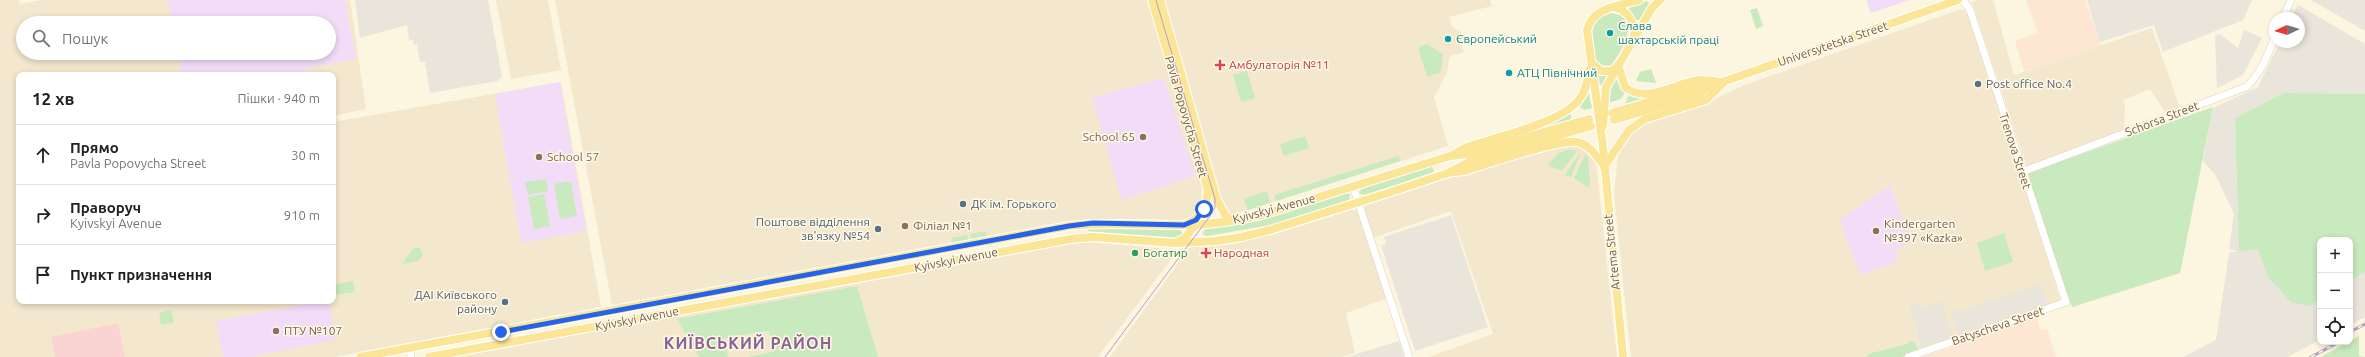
<!DOCTYPE html>
<html lang="uk">
<head>
<meta charset="utf-8">
<style>
  :root { --surface:#fff; --page:#f6f6f6; --text:#222; --muted:#767676; --line:#e0e0e0 }
  body { margin:0; font-family:Ubuntu,sans-serif; background:var(--page); color:var(--text) }
  .controls { position:absolute; right:12px; bottom:12px; display:grid; overflow:hidden; border-radius:8px; box-shadow:0 2px 6px #0003 }
  .controls button { width:36px; height:36px; display:grid; place-items:center; padding:0; border:0; border-bottom:1px solid var(--line); background:var(--surface); color:var(--text); font:20px sans-serif }
  .compass { position:absolute; left:2269px; top:12px; width:36px; height:36px; border-radius:50%; background:var(--surface); box-shadow:0 2px 6px #0003; rotate:266deg }
  .stop { position:absolute; width:12px; height:12px; margin:-9px; border:3px solid #2563eb; border-radius:50%; background:#fff }
  .stop.end { background:#2563eb; border-color:#fff; box-shadow:0 1px 4px #0008 }
  .list { margin:0; padding:0; list-style:none }
  h2 { display:flex; justify-content:space-between; align-items:center; height:52px; margin:0; padding:0 16px; font-size:17px }
  h2 small { font-size:13px; font-weight:400; color:var(--muted) }
  .list li { display:grid; grid-template-columns:26px 1fr auto; gap:12px; align-items:center; box-sizing:border-box; height:60px; padding:0 16px; border-top:1px solid var(--line) }
  .list b { display:block; font-size:15px; white-space:nowrap }
  .list p { margin:0; font-size:13px; white-space:nowrap; color:var(--muted) }
  .list em { font-size:13px; font-style:normal; color:var(--muted) }
  .icon { flex:none; width:22px; height:22px; fill:none; stroke:currentColor; stroke-width:2; stroke-linecap:round; stroke-linejoin:round }
  .map { position:relative; flex:none; width:2365px; height:357px; overflow:hidden }
  .search { position:absolute; background:var(--surface); box-shadow:0 2px 6px #0003; left:16px; top:16px; width:320px; height:44px; display:flex; align-items:center; gap:10px; box-sizing:border-box; padding:0 14px; border-radius:22px; color:var(--muted); font-size:15px }
  .panel { position:absolute; background:var(--surface); box-shadow:0 2px 6px #0003; left:16px; top:72px; width:320px; height:232px; border-radius:8px }
  .map>svg:first-child { display:block }
  .residential { fill:#f3e8ce; fill-rule:evenodd }
  .commercial { fill:#fde6d2 }
  .industrial { fill:#eae5db }
  .education { fill:#f2dcf8 }
  .medical { fill:#fad4d2 }
  .green { fill:#c9e9be }
  .lines { fill:none; stroke-linecap:round; stroke-linejoin:round }
  .minor-casing { stroke:#e0d2bb; stroke-width:8 }
  .major-casing { stroke:#fff; stroke-width:10 }
  .minor { stroke:#fff; stroke-width:7 }
  .major { stroke:#fbe697; stroke-width:8 }
  .tram { stroke:#b99fc4; stroke-width:1 }
  .rail-casing { stroke:#b99fc4; stroke-width:3 }
  .rail { stroke:#fff9e5; stroke-width:1.5; stroke-dasharray:4.5; stroke-linecap:butt }
  .route { stroke:#2563eb; stroke-width:5 }
  .culture-dot { fill:#0f9aa8; stroke:#fff9e5; stroke-width:1.5 }
  .health-dot { fill:#e0444e; stroke:#fff9e5; stroke-width:1.5 }
  .service-dot { fill:#5c6f8a; stroke:#fff9e5; stroke-width:1.5 }
  .education-dot { fill:#8d6e63; stroke:#fff9e5; stroke-width:1.5 }
  .leisure-dot { fill:#2e9e5b; stroke:#fff9e5; stroke-width:1.5 }
  .labels { text-anchor:middle; stroke-width:3; stroke-linejoin:round; paint-order:stroke }
  .culture-label { font-size:12px; fill:#0d838f; stroke:#fff9e5; text-anchor:start }
  .street-label { font-size:12px; fill:#725d47; stroke:#fff9e5 }
  .health-label { font-size:12px; fill:#be3a42; stroke:#fff9e5; text-anchor:start }
  .service-label { font-size:12px; fill:#4e5e75; stroke:#fff9e5; text-anchor:start }
  .education-label { font-size:12px; fill:#785e54; stroke:#fff9e5; text-anchor:start }
  .leisure-label { font-size:12px; fill:#27864d; stroke:#fff9e5; text-anchor:start }
  .district-label { font-size:16px; font-weight:bold; letter-spacing:1px; fill:#8d6296; stroke:#fff9e5 }
</style>
</head>
<body>
<div class="map">
<svg width="2365" height="357" viewBox="0 0 2365 357">
  <rect width="100%" height="100%" fill="#fcf5df"/>
  <g class="residential">
    <path d="M0,0H19L20,4L43,0H350L366,109L333,116V75H19V301H333V122L561,82L601,307L335,357H0ZM23,23H329V53H23Z"/>
    <polygon points="496,0 548,0 561,70 511,79"/>
    <polygon points="555,0 1148,0 1202,185 1201,200 1193,217 1188,220 1121,219 1070,222 612,305"/>
    <polygon points="1160,0 1490,0 1492,6 1449,17 1452,27 1464,34 1460,42 1464,52 1450,56 1447,72 1434,97 1448,146 1229,216 1225,214"/>
    <polygon points="1978,0 1993,0 2014,75 2152,28 2180,108 2165,112 2150,89 2123,100 2125,105 2124,131 2027,167 1972,2"/>
    <polygon points="1958,10 1965,10 1970,17 2061,302 1903,357 1631,357 1614,195 1618,155 1631,132 1655,119 1710,101 1747,84"/>
    <polygon points="1567,144 1583,147 1591,153 1596,162 1617,357 1429,357 1493,334 1451,211 1373,238 1364,206 1465,173"/>
    <polygon points="1351,210 1356,210 1359,213 1388,298 1346,313 1355,353 1341,357 1110,357 1190,247 1211,246 1272,235"/>
    <polygon points="1087,242 1178,250 1098,357 454,357 1072,243"/>
  </g>
  <g class="commercial">
    <polygon points="2026,0 2085,0 2101,45 2024,71 2015,41 2038,33"/>
    <polygon points="2036,317 2041,331 2047,329 2056,357 1922,357"/>
  </g>
  <g class="industrial">
    <polygon points="355,0 488,0 502,77 498,81 430,93 425,62 420,62 417,44 414,45 413,40 409,41 407,25 360,38"/>
    <polygon points="2087,0 2252,0 2243,20 2163,52 2154,25 2100,42"/>
    <polygon points="2311,0 2365,0 2365,31"/>
    <polygon points="2298,5 2365,44 2365,94 2284,93 2235,118 2239,250 2258,249 2267,276 2310,306 2320,299 2320,340 2287,357 2183,357 2216,340 2229,253 2238,251 2229,249 2234,214 2216,176 2203,161 2213,108 2258,87 2280,42 2299,42 2299,18 2291,18"/>
    <polygon points="2244,30 2262,38 2243,75 2217,88 2215,36 2220,34 2238,48"/>
    <polygon points="1451,215 1488,327 1415,351 1381,245 1386,244 1384,237"/>
    <polygon points="2365,272 2365,317 2350,325 2350,281"/>
    <polygon points="2040,284 2048,304 1958,334 1951,311 1957,309 1958,312"/>
    <polygon points="1942,301 1953,337 1922,347 1909,305 1918,302 1920,308"/>
    <polygon points="1399,341 1404,357 1349,357 1357,354"/>
  </g>
  <g class="education">
    <polygon points="168,0 345,0 356,59 307,68 307,75 182,75 178,53 329,53 329,23 172,23"/>
    <polygon points="1866,0 1909,0 1871,13"/>
    <polygon points="1164,78 1195,176 1122,200 1092,98"/>
    <polygon points="560,82 586,231 521,243 495,94"/>
    <polygon points="1890,185 1911,242 1897,249 1897,262 1860,275 1840,220"/>
    <polygon points="323,301 329,301 336,340 249,357 223,357 216,321"/>
  </g>
  <polygon class="medical" points="118,323 125,357 55,357 51,337"/>
  <g class="green">
    <polygon points="1647,1 1650,4 1639,20 1636,20 1628,7"/>
    <polygon points="1757,8 1763,26 1756,29 1750,10"/>
    <path d="M1610,13C1645,16 1621,50 1612,65C1589,72 1589,33 1596,20Z"/>
    <polygon points="1427,44 1443,54 1441,72 1427,77 1418,47"/>
    <polygon points="1651,69 1656,83 1636,81 1640,72"/>
    <polygon points="1247,71 1255,98 1241,102 1233,75"/>
    <polygon points="1596,73 1607,75 1602,85 1598,85"/>
    <polygon points="1616,79 1625,92 1621,99 1608,103 1608,92"/>
    <polygon points="1699,82 1624,106 1629,95 1647,98"/>
    <polygon points="2284,93 2365,94 2365,272 2350,281 2350,240 2320,240 2320,299 2310,306 2291,302 2267,276 2258,249 2239,251 2235,118"/>
    <polygon points="1589,94 1592,108 1584,110 1578,106"/>
    <polygon points="2213,107 2180,273 2072,307 2057,266 2028,173"/>
    <polygon points="1570,113 1572,121 1480,147 1556,121"/>
    <polygon points="1305,136 1309,148 1284,156 1280,144"/>
    <polygon points="1571,149 1577,151 1562,171 1548,165 1558,153"/>
    <polygon points="1581,152 1571,177 1566,176 1565,174"/>
    <polygon points="1585,155 1588,157 1590,182 1588,188 1574,178"/>
    <polygon points="1399,156 1400,161 1276,201 1274,195"/>
    <polygon points="1432,166 1434,172 1365,195 1360,194 1361,188"/>
    <polygon points="546,179 548,191 528,195 525,182"/>
    <polygon points="571,181 577,216 560,219 554,184"/>
    <polygon points="1267,191 1270,203 1248,210 1244,199"/>
    <polygon points="1346,193 1350,194 1349,200 1271,225 1207,236 1202,234 1205,229 1262,219"/>
    <polygon points="544,194 550,226 534,229 528,197"/>
    <polygon points="1117,228 1180,230 1184,235 1180,238 1087,231 1090,229"/>
    <polygon points="986,231 987,237 971,240 970,234"/>
    <polygon points="2004,233 2013,262 1985,271 1977,243"/>
    <polygon points="967,235 968,240 952,243 951,238"/>
    <polygon points="419,247 423,254 419,261 402,264 413,249"/>
    <polygon points="353,281 355,292 333,295 333,285"/>
    <polygon points="857,286 878,357 747,357 773,352 769,331 724,338 728,357 699,357 677,319"/>
    <polygon points="171,310 174,322 161,325 159,313"/>
    <polygon points="2359,336 2359,356 2364,357 2321,357"/>
    <polygon points="1911,341 1915,342 1918,350 1902,357 1866,357 1868,354 1907,344"/>
  </g>
  <g class="lines">
    <defs>
      <g id="minor">
        <polyline points="2283,18 2291,0"/>
        <path d="M2022,172L2246,87C2261,74 2267,56 2275,37"/>
        <polyline points="1353,186 1409,357"/>
        <polyline points="410,348 411,357"/>
        <polyline points="1908,357 2066,302 1970,10 1963,0"/>
      </g>
      <g id="major">
        <path d="M1152,0L1208,190C1207,206 1201,217 1187,224"/>
        <polyline points="1160,0 1217,200 1227,218 1235,220"/>
        <path d="M1614,7C1628,11 1635,22 1634,37"/>
        <polyline points="1592,63 1601,71 1610,71 1616,68"/>
        <path d="M1618,65L1625,87C1647,105 1676,82 1700,80C1706,80 1713,81 1719,82"/>
        <polyline points="1612,113 1698,87 1708,87 1958,0"/>
        <polyline points="1614,120 1700,94 1708,87"/>
        <polyline points="1603,126 1606,87 1652,8 1660,0"/>
        <path d="M1454,154L1467,147C1496,137 1558,124 1578,101C1585,93 1588,80 1589,70"/>
        <polyline points="1604,167 1629,130 1645,119 1706,100 1723,83"/>
        <path d="M1454,172L1465,171C1487,164 1559,139 1577,142C1590,145 1596,156 1604,166"/>
        <polyline points="1177,242 1185,238 1197,223"/>
        <path d="M360,357L1069,226C1105,222 1140,225 1177,225C1205,226 1234,221 1262,215L1450,156L1469,154L1589,119"/>
        <polyline points="429,357 1071,239 1093,237 1176,243 1216,241 1242,237 1270,230 1388,193 1448,173 1471,161 1591,126"/>
        <path d="M1623,357L1603,147L1587,30C1593,7 1619,6 1639,0"/>
      </g>
    </defs>
    <use href="#minor" class="minor-casing"/>
    <use href="#major" class="major-casing"/>
    <use href="#minor" class="minor"/>
    <use href="#major" class="major"/>
    <polyline class="tram" points="1105,357 1210,216 1215,207 1215,199 1156,0"/>
    <defs>
      <g id="rail">
        <polyline points="2350,332 2365,324"/>
        <polyline points="2311,357 2339,342"/>
      </g>
    </defs>
    <use href="#rail" class="rail-casing"/>
    <use href="#rail" class="rail"/>
  </g>
  <g class="lines">
    <polyline class="route" points="501,332 1069,226 1093,223 1184,225 1196,220 1204,209"/>
  </g>
  <g class="culture-dot">
    <circle cx="1610" cy="33" r="4"/>
    <circle cx="1448" cy="39" r="4"/>
    <circle cx="1509" cy="73" r="4"/>
  </g>
  <g class="health-dot">
    <path d="M1218 59h4v4h4v4h-4v4h-4v-4h-4v-4h4z"/>
    <path d="M1204 247h4v4h4v4h-4v4h-4v-4h-4v-4h4z"/>
  </g>
  <g class="service-dot">
    <circle cx="1978" cy="84" r="4"/>
    <circle cx="963" cy="204" r="4"/>
    <circle cx="878" cy="229" r="4"/>
    <circle cx="505" cy="302" r="4"/>
  </g>
  <g class="education-dot">
    <circle cx="1143" cy="137" r="4"/>
    <circle cx="539" cy="157" r="4"/>
    <circle cx="905" cy="226" r="4"/>
    <circle cx="1876" cy="231" r="4"/>
    <circle cx="276" cy="331" r="4"/>
  </g>
  <circle class="leisure-dot" cx="1135" cy="253" r="4"/>
  <g class="labels">
    <g class="culture-label">
      <text x="1618" y="30">Слава<tspan x="1618" dy="14">шахтарській праці</tspan></text>
      <text x="1456" y="43">Європейський</text>
      <text x="1517" y="77">АТЦ Північний</text>
    </g>
    <g class="street-label">
      <text transform="translate(1833 44) rotate(-19)" y="4">Universytetska Street</text>
      <text transform="translate(1186 117) rotate(74)" y="4">Pavla Popovycha Street</text>
      <text transform="translate(2162 119) rotate(-21)" y="4">Schorsa Street</text>
      <text transform="translate(2015 151) rotate(72)" y="4">Trenova Street</text>
      <text transform="translate(1274 209) rotate(-15)" y="4">Kyivskyi Avenue</text>
      <text transform="translate(1612 252) rotate(-96)" y="4">Artema Street</text>
      <text transform="translate(956 260) rotate(-11)" y="4">Kyivskyi Avenue</text>
      <text transform="translate(637 319) rotate(-11)" y="4">Kyivskyi Avenue</text>
      <text transform="translate(1998 326) rotate(-19)" y="4">Batyscheva Street</text>
    </g>
    <g class="health-label">
      <text x="1229" y="69">Амбулаторія №11</text>
      <text x="1214" y="257">Народная</text>
    </g>
    <g class="service-label">
      <text x="1986" y="88">Post office No.4</text>
      <text x="971" y="208">ДК ім. Горького</text>
      <text x="870" y="226" text-anchor="end">Поштове відділення<tspan x="870" dy="14">зв'язку №54</tspan></text>
      <text x="497" y="299" text-anchor="end">ДАІ Київського<tspan x="497" dy="14">району</tspan></text>
    </g>
    <g class="education-label">
      <text x="1135" y="141" text-anchor="end">School 65</text>
      <text x="547" y="161">School 57</text>
      <text x="1884" y="228">Kindergarten<tspan x="1884" dy="14">№397 «Kazka»</tspan></text>
      <text x="913" y="230">Філіал №1</text>
      <text x="284" y="335">ПТУ №107</text>
    </g>
    <g class="leisure-label">
      <text x="1143" y="257">Богатир</text>
    </g>
    <g class="district-label">
      <text x="748" y="349">КИЇВСЬКИЙ РАЙОН</text>
    </g>
  </g>
</svg>
<div class="controls">
<button>+</button>
<button>−</button>
<button><svg class="icon" aria-label="locate" viewBox="0 0 24 24"><circle cx="12" cy="12" r="6"/><path d="M12 2v4M12 18v4M2 12h4M18 12h4"/></svg></button>
</div>
<svg class="compass" viewBox="-18 -18 36 36"><path d="M0-13l5 13h-10z" fill="#e53935"/><path d="M0 13l5-13h-10z" fill="#767676"/></svg>
<div class="stop" style="left:1204px;top:209px"></div>
<div class="stop end" style="left:501px;top:332px"></div>
<div class="search"><svg class="icon" aria-label="search" viewBox="0 0 24 24"><circle cx="10" cy="10" r="6"/><path d="M15 15l6 6"/></svg>Пошук</div>
<section class="panel">
<h2>12 хв<small>Пішки · 940 m</small></h2>
<ul class="list">
<li><svg class="icon" aria-label="ahead" viewBox="0 0 24 24"><path d="M12 20V5M6 11l6-6 6 6"/></svg><div><b>Прямо</b><p>Pavla Popovycha Street</p></div><em>30 m</em></li>
<li><svg class="icon" aria-label="right" viewBox="0 0 24 24"><path d="M7 20v-9h11M14 6l5 5-5 5"/></svg><div><b>Праворуч</b><p>Kyivskyi Avenue</p></div><em>910 m</em></li>
<li><svg class="icon" aria-label="arrive" viewBox="0 0 24 24"><path d="M6 21V4h12l-3 4 3 4H6"/></svg><div><b>Пункт призначення</b></div></li>
</ul>
</section>
</div>
</body>
</html>
